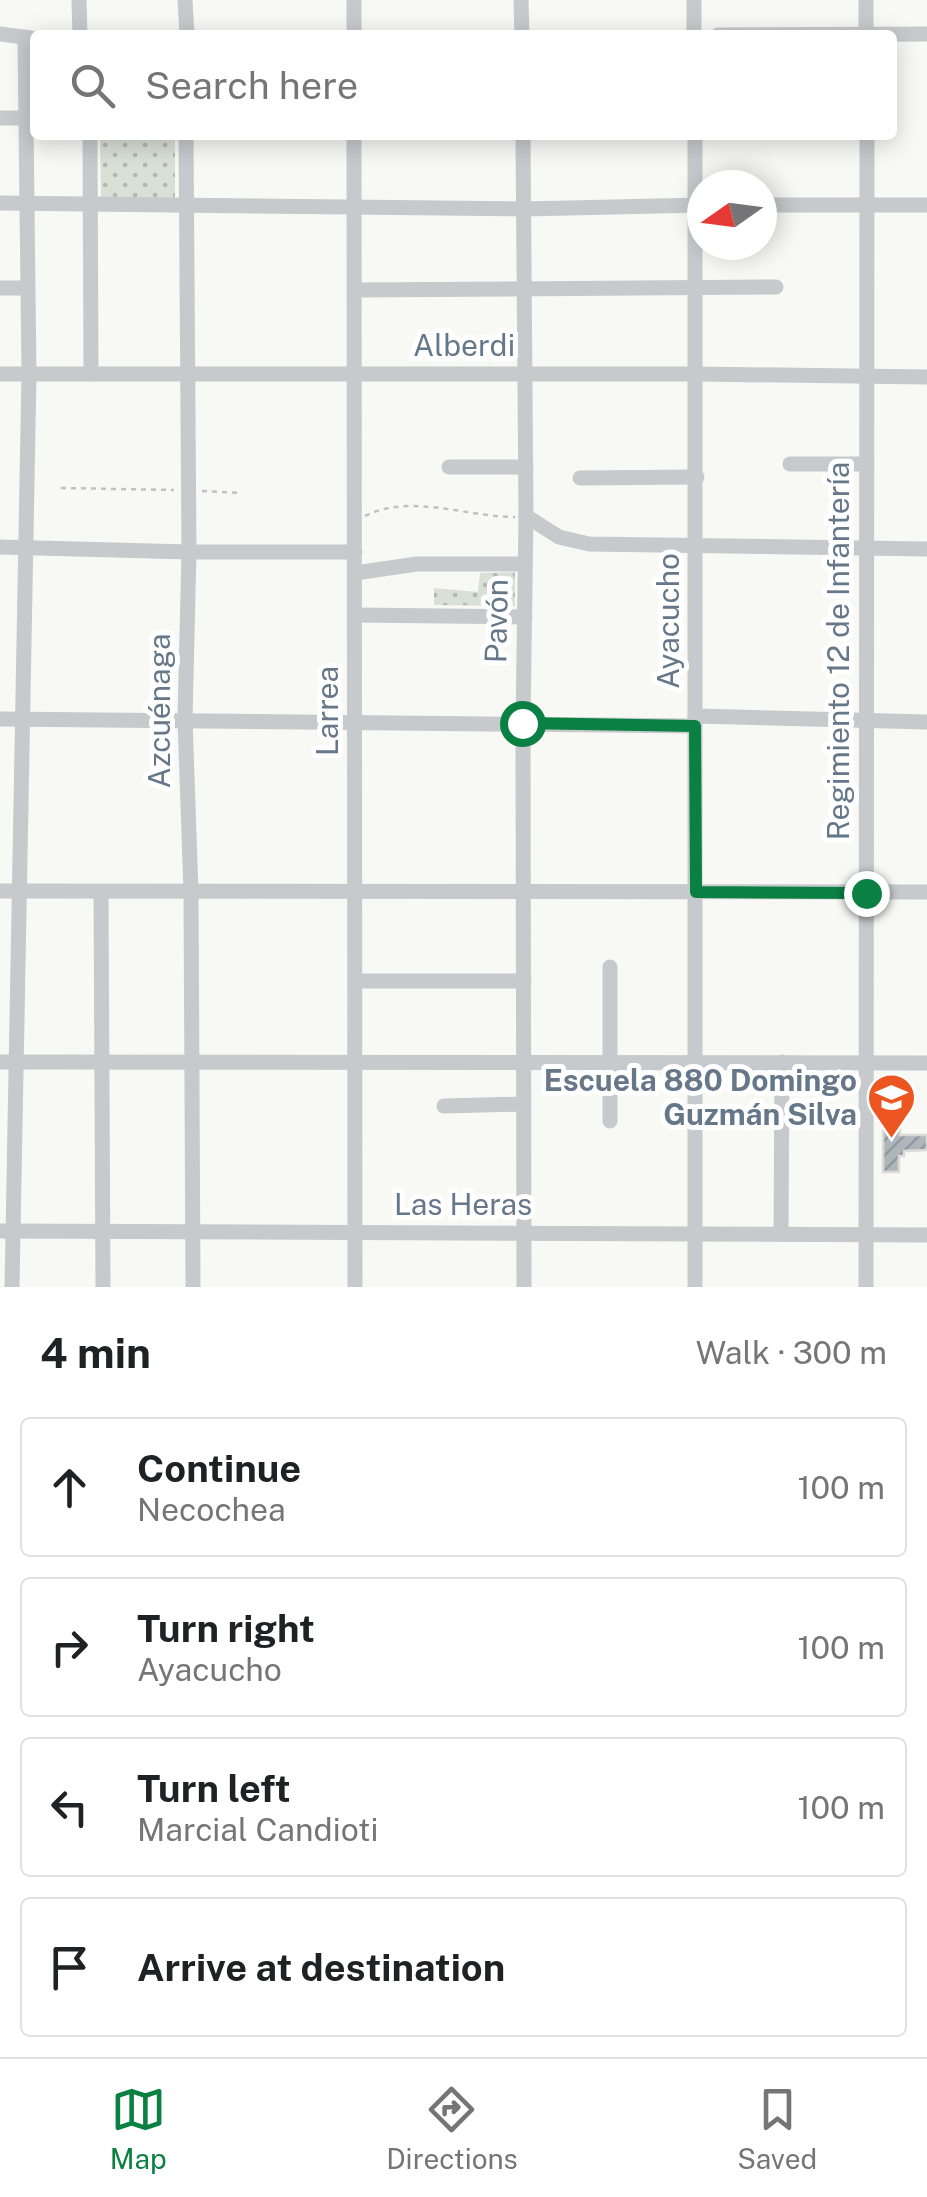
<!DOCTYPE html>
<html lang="en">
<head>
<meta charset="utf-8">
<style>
  :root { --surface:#fff; --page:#f6f6f6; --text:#202124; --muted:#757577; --line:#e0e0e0; --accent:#0b8043 }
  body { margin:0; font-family:"Public Sans",sans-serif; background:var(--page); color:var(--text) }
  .compass { position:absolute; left:687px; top:170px; width:90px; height:90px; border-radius:50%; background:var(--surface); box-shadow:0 5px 25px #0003; rotate:256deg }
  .stop { position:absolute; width:30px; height:30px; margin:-22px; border:8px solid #0b8043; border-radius:50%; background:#fff }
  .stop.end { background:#0b8043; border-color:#fff; box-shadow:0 2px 10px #0008 }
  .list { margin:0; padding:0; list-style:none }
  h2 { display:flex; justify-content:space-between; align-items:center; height:130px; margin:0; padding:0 40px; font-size:42px }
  h2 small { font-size:32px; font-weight:400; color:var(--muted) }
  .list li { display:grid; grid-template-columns:65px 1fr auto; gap:30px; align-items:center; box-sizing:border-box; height:140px; margin:0 20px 20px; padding:0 20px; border:2px solid var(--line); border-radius:10px }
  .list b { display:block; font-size:38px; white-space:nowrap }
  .list p { margin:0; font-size:32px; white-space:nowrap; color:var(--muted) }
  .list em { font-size:32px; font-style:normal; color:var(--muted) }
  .icon { flex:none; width:55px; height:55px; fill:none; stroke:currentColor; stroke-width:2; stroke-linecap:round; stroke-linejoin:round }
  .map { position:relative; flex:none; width:927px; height:1287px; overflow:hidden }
  .search { position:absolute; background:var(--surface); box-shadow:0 5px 25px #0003; left:30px; right:30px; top:30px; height:110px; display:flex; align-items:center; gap:25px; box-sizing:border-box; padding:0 35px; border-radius:10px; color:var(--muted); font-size:38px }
  .sheet { height:770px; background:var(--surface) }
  nav { display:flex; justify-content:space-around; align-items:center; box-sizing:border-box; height:140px; border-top:2px solid var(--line); background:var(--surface); font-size:28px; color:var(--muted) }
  nav a { display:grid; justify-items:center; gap:5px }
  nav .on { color:var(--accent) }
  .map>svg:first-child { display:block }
  .park { fill:url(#park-dots) }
  .building { fill:url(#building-hatch); stroke:#dadad7; stroke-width:2.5 }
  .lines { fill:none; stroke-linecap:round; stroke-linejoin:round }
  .path { stroke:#bfc2c4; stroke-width:2.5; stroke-dasharray:5 5; stroke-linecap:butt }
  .minor { stroke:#c6cacd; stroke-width:15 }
  .route { stroke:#0b8043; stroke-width:12 }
  .labels { text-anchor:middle; stroke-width:10; stroke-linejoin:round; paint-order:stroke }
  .street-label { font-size:30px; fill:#657788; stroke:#fff }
  .poi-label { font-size:30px; font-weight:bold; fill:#657788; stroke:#fff; text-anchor:end }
</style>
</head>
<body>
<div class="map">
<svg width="927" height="1287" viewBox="0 0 927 1287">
  <defs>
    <pattern id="park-dots" width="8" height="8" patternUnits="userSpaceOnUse" patternTransform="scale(2.5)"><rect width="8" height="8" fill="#d9e0d6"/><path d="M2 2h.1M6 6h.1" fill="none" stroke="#b4bab3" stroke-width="1.8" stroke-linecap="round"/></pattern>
    <pattern id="building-hatch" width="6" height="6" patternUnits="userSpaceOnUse" patternTransform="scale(2.5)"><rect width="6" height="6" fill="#aeb6bc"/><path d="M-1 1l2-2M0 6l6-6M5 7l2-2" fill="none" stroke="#91999f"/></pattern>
  </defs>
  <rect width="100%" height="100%" fill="#f8f8f5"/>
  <g class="park">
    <polygon points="100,135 175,135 175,201 101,200"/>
    <polygon points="515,572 515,606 434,605 434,588 478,592 480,573"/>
  </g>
  <polygon class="building" points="883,1123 900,1123 900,1135 927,1135 927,1150 904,1151 904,1156 899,1156 899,1172 883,1172"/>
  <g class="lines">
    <g class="path">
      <polyline points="61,488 174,490"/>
      <polyline points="202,491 241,493"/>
      <path d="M365,516C410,493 467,517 515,517"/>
    </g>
    <g class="minor">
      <polyline points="79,0 80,35"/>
      <polyline points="185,0 187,35"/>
      <polyline points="354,0 354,35"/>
      <polyline points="521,0 522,35"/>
      <polyline points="866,0 866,35"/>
      <polyline points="0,34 31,38"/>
      <polyline points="694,35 694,0"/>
      <polyline points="718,35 927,34"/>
      <polyline points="0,118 25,118"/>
      <polyline points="90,135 91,374"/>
      <polyline points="186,135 189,552 185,719 191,892 193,1287"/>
      <polyline points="354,135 355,1287"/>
      <polyline points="523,135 526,516 523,723 524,1287"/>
      <polyline points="695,135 695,1287"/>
      <polyline points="0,203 524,209 702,205"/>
      <polyline points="762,205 927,205"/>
      <polyline points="0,288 27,288"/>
      <polyline points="355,290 776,287"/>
      <polyline points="0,374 696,374 927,377"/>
      <polyline points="790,464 867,464"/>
      <polyline points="449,467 526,467"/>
      <polyline points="580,478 697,477"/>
      <polyline points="526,516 559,537 589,544 927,549"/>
      <polyline points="0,547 189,552 355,552"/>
      <polyline points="355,573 417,564 525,564"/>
      <polyline points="356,615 525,617"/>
      <polyline points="695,716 927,722"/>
      <polyline points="0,719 695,726"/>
      <polyline points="0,891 927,892"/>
      <polyline points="101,892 103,1287"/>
      <polyline points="356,981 524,981"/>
      <polyline points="0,1062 927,1063"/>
      <polyline points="444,1106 524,1104"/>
      <polyline points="610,1121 610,967"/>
      <polyline points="0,1231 927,1235"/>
      <polyline points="781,1234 782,1062"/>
      <polyline points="12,1287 29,374 25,38"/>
      <polyline points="866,1287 867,135"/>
    </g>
  </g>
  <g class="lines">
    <polyline class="route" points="522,723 695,726 696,892 866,893"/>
  </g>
  <defs>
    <symbol id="school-pin" viewBox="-11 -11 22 30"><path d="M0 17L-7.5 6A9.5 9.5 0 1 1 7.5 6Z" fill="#ed5620" stroke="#fff"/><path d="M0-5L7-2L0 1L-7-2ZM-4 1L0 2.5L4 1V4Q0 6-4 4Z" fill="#fff"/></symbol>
  </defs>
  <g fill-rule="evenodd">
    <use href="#school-pin" x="864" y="1070" width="55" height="75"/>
  </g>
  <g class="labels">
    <g class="street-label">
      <text x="464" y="356">Alberdi</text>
      <text transform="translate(497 621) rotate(-89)" y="10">Pavón</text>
      <text transform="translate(669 621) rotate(-90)" y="10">Ayacucho</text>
      <text transform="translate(839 651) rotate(-90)" y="10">Regimiento 12 de Infantería</text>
      <text transform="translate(160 711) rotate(-90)" y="10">Azcuénaga</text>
      <text transform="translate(328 711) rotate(-90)" y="10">Larrea</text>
      <text x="463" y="1215">Las Heras</text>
    </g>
    <g class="poi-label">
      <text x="857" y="1091">Escuela 880 Domingo<tspan x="857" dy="34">Guzmán Silva</tspan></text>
    </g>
  </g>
</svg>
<svg class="compass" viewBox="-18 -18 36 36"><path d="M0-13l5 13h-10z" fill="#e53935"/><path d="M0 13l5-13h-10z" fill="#757577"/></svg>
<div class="stop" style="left:522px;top:723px"></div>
<div class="stop end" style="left:866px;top:893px"></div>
<div class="search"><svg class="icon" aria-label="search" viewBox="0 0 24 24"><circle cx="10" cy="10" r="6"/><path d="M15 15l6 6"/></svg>Search here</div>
</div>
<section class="sheet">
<h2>4 min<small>Walk · 300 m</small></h2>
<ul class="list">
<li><svg class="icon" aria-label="ahead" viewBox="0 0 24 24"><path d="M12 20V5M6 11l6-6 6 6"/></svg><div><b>Continue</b><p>Necochea</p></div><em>100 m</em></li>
<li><svg class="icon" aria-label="right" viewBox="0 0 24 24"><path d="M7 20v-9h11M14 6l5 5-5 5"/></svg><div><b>Turn right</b><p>Ayacucho</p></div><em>100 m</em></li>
<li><svg class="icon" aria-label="left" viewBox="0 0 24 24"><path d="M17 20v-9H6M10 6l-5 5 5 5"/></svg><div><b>Turn left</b><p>Marcial Candioti</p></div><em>100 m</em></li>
<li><svg class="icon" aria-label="arrive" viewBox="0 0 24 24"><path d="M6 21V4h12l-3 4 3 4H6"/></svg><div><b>Arrive at destination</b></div></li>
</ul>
</section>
<nav>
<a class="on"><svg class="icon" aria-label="map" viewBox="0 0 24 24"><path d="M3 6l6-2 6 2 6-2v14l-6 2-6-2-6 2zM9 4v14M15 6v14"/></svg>Map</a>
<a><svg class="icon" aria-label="directions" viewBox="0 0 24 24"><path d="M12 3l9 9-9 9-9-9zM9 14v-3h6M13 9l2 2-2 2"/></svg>Directions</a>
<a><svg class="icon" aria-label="saved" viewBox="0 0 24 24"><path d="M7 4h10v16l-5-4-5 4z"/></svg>Saved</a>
</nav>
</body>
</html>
